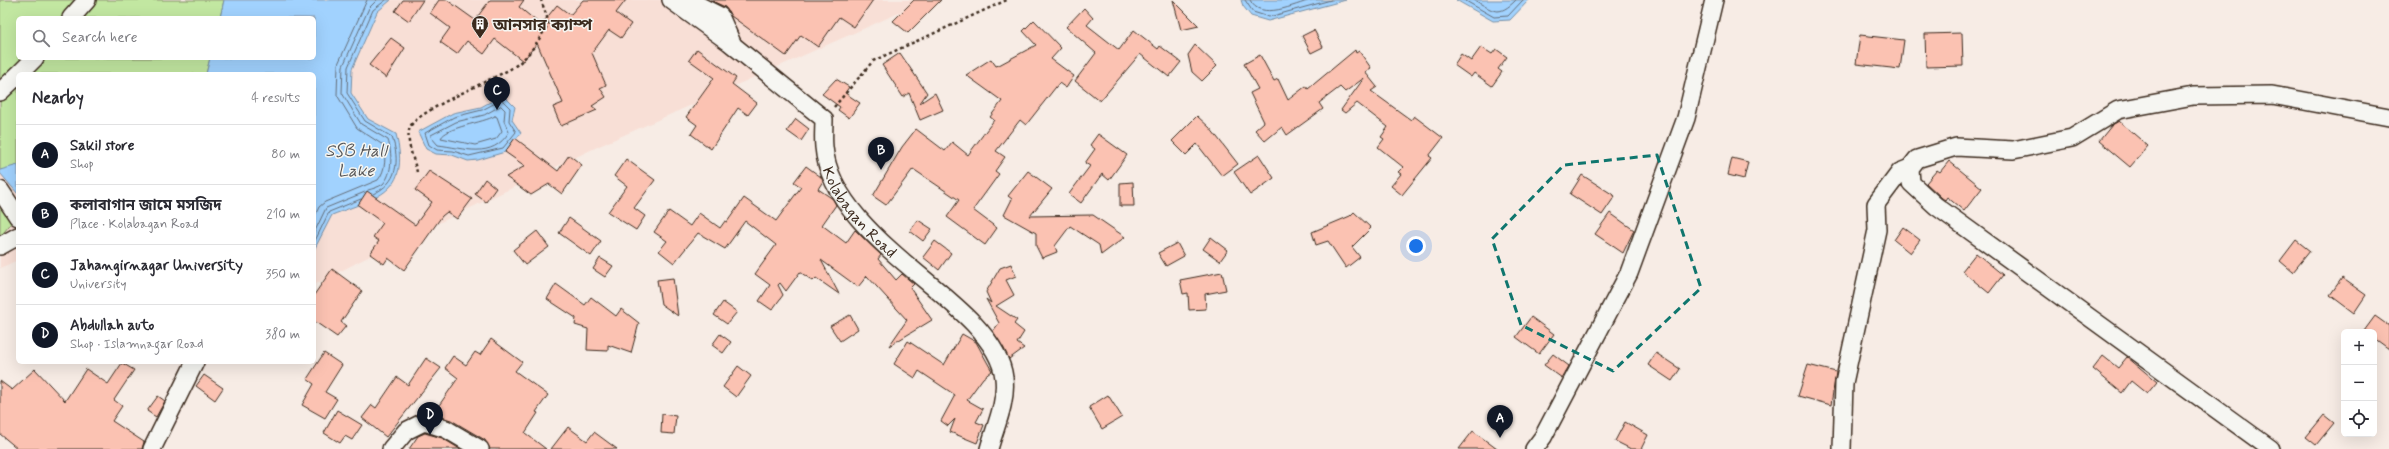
<!DOCTYPE html>
<html lang="en">
<head>
<meta charset="utf-8">
<style>
  :root { --surface:#fff; --page:#f2f2f3; --text:#2b2b33; --muted:#7c7c81; --line:#e1e1e2; --accent:#111827 }
  body { margin:0; font-family:Mynerve,"Noto Sans Bengali",sans-serif; background:var(--page); color:var(--text) }
  .controls { position:absolute; right:12px; bottom:12px; display:grid; overflow:hidden; border-radius:6px; box-shadow:0 4px 16px #0002 }
  .controls button { width:36px; height:36px; display:grid; place-items:center; padding:0; border:0; border-bottom:1px solid var(--line); background:var(--surface); color:var(--text); font:20px sans-serif }
  .you { position:absolute; left:1416px; top:246px; width:14px; height:14px; margin:-10px; border:3px solid #fff; border-radius:50%; background:#1a73e8; box-shadow:0 0 0 6px #1a73e833 }
  .badge { display:grid; place-items:center; width:26px; height:26px; border-radius:50%; background:var(--accent); color:#fff; font-size:13px; font-weight:700 }
  .pin { position:absolute; translate:-50% -33px; filter:drop-shadow(0 1px 2px #0008) }
  .pin::after { content:''; position:absolute; top:21px; width:14px; height:12px; background:inherit; clip-path:polygon(0 0,100% 0,50% 100%) }
  .list { margin:0; padding:0; list-style:none }
  h2 { display:flex; justify-content:space-between; align-items:center; height:52px; margin:0; padding:0 16px; font-size:17px }
  h2 small { font-size:13px; font-weight:400; color:var(--muted) }
  .list li { display:grid; grid-template-columns:26px 1fr auto; gap:12px; align-items:center; box-sizing:border-box; height:60px; padding:0 16px; border-top:1px solid var(--line) }
  .list b { display:block; font-size:15px; white-space:nowrap }
  .list p { margin:0; font-size:13px; white-space:nowrap; color:var(--muted) }
  .list em { font-size:13px; font-style:normal; color:var(--muted) }
  .icon { flex:none; width:22px; height:22px; fill:none; stroke:currentColor; stroke-width:2; stroke-linecap:round; stroke-linejoin:round }
  .map { position:relative; flex:none; width:2389px; height:449px; overflow:hidden }
  .search { position:absolute; background:var(--surface); box-shadow:0 4px 16px #0002; left:16px; top:16px; width:300px; height:44px; display:flex; align-items:center; gap:10px; box-sizing:border-box; padding:0 14px; border-radius:6px; color:var(--muted); font-size:15px }
  .panel { position:absolute; background:var(--surface); box-shadow:0 4px 16px #0002; left:16px; top:72px; width:300px; height:292px; border-radius:6px }
  .map>svg:first-child { display:block }
  .built { fill:#f8dfd6; fill-rule:evenodd }
  .green { fill:#c2e7a1; stroke:#7e8860 }
  .water { fill:#a1d2fe; stroke:#788fa4 }
  .lines { fill:none; stroke-linecap:round; stroke-linejoin:round }
  .shore { stroke:#646d78; stroke-width:1 }
  .building { fill:#fbc2b2; stroke:#3b2a1e }
  .minor-casing { stroke:#3b2a1e; stroke-width:20 }
  .path { stroke:#3b2a1e; stroke-width:2.5; stroke-dasharray:3 3; stroke-linecap:butt }
  .minor { stroke:#f6f6f2; stroke-width:17 }
  .marked { fill:none; stroke:#0f766e; stroke-width:3; stroke-dasharray:8 5; stroke-linejoin:round }
  .labels { text-anchor:middle; stroke-width:3; stroke-linejoin:round; paint-order:stroke }
  .poi-label { font-size:16px; font-weight:bold; fill:#3b2a1e; stroke:#f6f6f2; text-anchor:start }
  .street-label { font-size:16px; fill:#3b2a1e; stroke:#f6f6f2 }
  .water-label { font-size:17px; font-style:italic; fill:#545456; stroke:#f6f6f2 }
</style>
</head>
<body>
<div class="map">
<svg width="2389" height="449" viewBox="0 0 2389 449">
  <rect width="100%" height="100%" fill="#f7ece5"/>
  <filter id="ink" filterUnits="userSpaceOnUse"><feTurbulence type="fractalNoise" baseFrequency=".025" numOctaves="2"/><feDisplacementMap in="SourceGraphic" scale="8" xChannelSelector="R" yChannelSelector="G"/><feConvolveMatrix kernelMatrix="1 2 1 2 8 2 1 2 1" color-interpolation-filters="sRGB"/></filter>
  <g filter="url(#ink)">
    <path class="built" d="M0,0H928L597,147L364,259L314,285V74H18V260L0,268ZM18,18H314V58H18Z"/>
    <g class="green">
      <polygon points="0,0 224,0 220,18 18,18 18,58 210,58 206,74 18,74 18,168 0,170"/>
      <polygon points="0,202 13,221 0,237"/>
    </g>
    <g class="water">
      <path d="M224,0H391L377,12L352,69L351,93L368,119L396,134C411,194 377,197 332,215L314,250V74H206L210,58H314V18H220Z"/>
      <polygon points="1241,0 1346,0 1268,21 1251,16 1243,6"/>
      <polygon points="1456,0 1529,0 1510,20 1493,21"/>
      <polygon points="503,95 515,107 512,120 521,133 505,152 478,160 468,161 452,155 436,154 426,149 418,132 453,113 481,107"/>
      <polygon points="18,165 18,194 0,173 0,170"/>
    </g>
    <g class="lines">
      <g class="shore">
        <polyline points="1245,0 1253,12 1269,17 1331,0"/>
        <path d="M1250,0C1260,22 1295,4 1311,0"/>
        <polyline points="1464,0 1494,17 1508,16 1523,0"/>
        <path d="M1474,0C1494,11 1498,18 1516,0"/>
        <polygon points="502,100 510,108 509,121 516,132 503,148 469,156 453,151 437,150 429,145 425,133 454,117 482,110"/>
        <path d="M501,106L505,110L504,121L509,132C492,160 464,148 438,145L431,137V135L456,122L484,115Z"/>
        <path d="M495,116L497,117L502,131L496,139L475,145L441,138C446,127 483,123 495,116Z"/>
        <path d="M368,190C372,189 379,187 383,184C393,173 392,153 388,140L361,124L342,93L343,66L369,8L377,0"/>
        <path d="M373,194C398,183 400,161 392,137L365,121L347,93L348,67L373,10L386,0"/>
        <path d="M314,218L319,207L325,202L378,180C386,170 386,156 383,145L357,128L337,95L338,64L367,0"/>
        <polyline points="314,233 326,208 365,192"/>
        <polyline points="314,243 329,212 361,199"/>
      </g>
    </g>
    <g class="building">
      <polygon points="403,0 423,0 409,21 395,11"/>
      <polygon points="439,0 447,0 475,20 490,0 524,0 519,7 541,25 557,5 569,14 571,14 583,0 626,0 616,13 631,24 621,38 609,30 592,53 606,85 600,88 606,97 592,106 597,110 561,126 553,107 563,103 537,43 523,61 495,39 484,54 467,41 457,54 440,42 450,28 430,13"/>
      <polygon points="710,0 873,0 854,27 839,17 818,47 801,35 786,56 731,16 725,7"/>
      <polygon points="914,0 941,0 908,33 893,21"/>
      <polygon points="1173,0 1199,26 1181,30"/>
      <polygon points="1084,8 1093,18 1087,25 1119,50 1134,30 1158,49 1160,46 1181,62 1169,77 1140,54 1100,101 1075,81 1096,53 1066,27"/>
      <polygon points="1034,20 1061,48 1051,59 1074,76 1066,88 1059,83 1026,125 1020,120 996,151 1005,157 995,171 999,174 973,210 997,228 985,245 947,217 959,200 913,169 886,205 873,196 902,147 916,129 945,151 952,142 968,155 994,120 990,117 1002,101 966,75 991,59 996,66 999,65 1036,45 1023,31"/>
      <polygon points="1314,30 1323,47 1311,53 1302,36"/>
      <polygon points="1962,33 1963,66 1926,67 1925,34"/>
      <polygon points="1860,35 1904,40 1900,69 1856,64"/>
      <polygon points="391,38 405,48 386,78 369,65"/>
      <polygon points="1195,45 1217,66 1202,81 1192,72 1188,55"/>
      <polygon points="1481,47 1492,54 1496,49 1507,57 1498,69 1502,72 1492,86 1474,73 1471,77 1454,65 1461,54 1471,61"/>
      <polygon points="697,49 736,78 732,84 757,103 748,115 738,108 711,149 691,134 697,125 686,117 714,78 689,60"/>
      <polygon points="1355,50 1356,53 1359,51 1371,68 1365,72 1377,87 1371,91 1411,120 1414,116 1443,138 1429,156 1432,158 1402,195 1391,186 1401,174 1398,172 1403,167 1378,147 1384,139 1381,137 1388,127 1357,103 1345,113 1341,110 1364,78 1345,92 1340,87 1319,103 1323,109 1287,135 1282,127 1265,141 1255,130 1264,122 1250,93 1258,89 1244,64 1260,55 1274,81 1278,79 1288,100 1306,86 1308,89"/>
      <polygon points="900,53 927,93 920,103 935,93 943,110 920,120 909,93 903,97 882,65"/>
      <polygon points="836,79 849,87 845,93 860,103 849,118 838,110 840,107 822,94"/>
      <polygon points="1197,116 1210,128 1238,164 1222,176 1197,144 1186,155 1172,141"/>
      <polygon points="796,119 809,129 801,141 787,131"/>
      <polygon points="2119,121 2148,146 2130,167 2099,141 2112,125"/>
      <polygon points="1098,134 1127,155 1109,180 1102,174 1081,203 1069,194 1090,166 1085,163 1095,149 1090,145"/>
      <polygon points="515,138 558,171 569,155 582,165 562,194 549,184 531,195 506,177 525,166 505,152"/>
      <polygon points="1259,155 1274,178 1250,195 1234,172"/>
      <polygon points="1732,158 1748,162 1744,179 1728,175"/>
      <polygon points="626,159 655,180 634,208 645,216 636,230 608,212 627,186 614,176"/>
      <polygon points="1949,161 1982,188 1964,211 1947,197 1945,200 1942,198 1926,183 1937,170 1940,172"/>
      <polygon points="806,166 821,177 823,181 818,189 833,199 836,205 822,225 846,243 855,230 881,255 878,259 896,280 902,274 914,284 910,288 932,320 889,346 907,320 867,276 858,287 821,260 839,294 816,278 813,281 800,272 786,291 780,283 778,285 783,295 772,310 759,301 770,285 755,274 776,245 745,221 725,249 698,233 674,263 659,251 667,241 654,232 669,211 690,226 699,213 720,228 725,221 727,222 744,198 776,221 801,187 794,182"/>
      <polygon points="429,171 472,199 457,219 447,212 442,216 404,270 388,258 384,264 370,254 379,241 373,237 383,223 358,205 367,191 415,225 432,202 415,190"/>
      <polygon points="1028,171 1052,189 1030,216 1093,215 1125,237 1101,255 1099,245 1070,226 1055,246 1057,252 1042,258 1036,246 1036,233 1004,215 1012,199 1008,196"/>
      <polygon points="1582,175 1615,196 1602,215 1570,194"/>
      <polygon points="485,179 496,188 486,202 475,194"/>
      <polygon points="1133,182 1134,206 1120,206 1120,183"/>
      <polygon points="1354,212 1371,228 1352,247 1360,257 1346,268 1328,241 1316,245 1312,232 1350,216"/>
      <polygon points="1610,213 1634,230 1623,253 1595,234"/>
      <polygon points="569,218 601,241 591,256 559,233"/>
      <polygon points="918,220 932,229 923,241 910,231"/>
      <polygon points="1903,227 1920,240 1910,253 1894,240"/>
      <polygon points="537,231 549,247 525,265 513,250"/>
      <polygon points="1211,237 1228,250 1220,261 1203,249"/>
      <polygon points="2296,240 2310,251 2293,272 2280,261"/>
      <polygon points="935,241 951,253 939,270 923,257"/>
      <polygon points="1177,243 1184,256 1166,266 1158,253"/>
      <polygon points="1976,253 2003,275 1989,293 1962,271"/>
      <polygon points="600,258 613,266 605,277 593,269"/>
      <polygon points="1011,264 1016,276 1006,280 1014,295 996,306 1017,320 1014,324 1024,332 1017,343 1024,348 1009,359 993,331 999,323 986,299 991,303 986,292 1000,268"/>
      <polygon points="332,269 362,291 341,322 346,326 337,337 314,321 314,295"/>
      <polygon points="1222,272 1226,290 1205,294 1206,309 1189,310 1188,293 1183,294 1180,280"/>
      <polygon points="673,278 678,316 661,304 657,280"/>
      <polygon points="2342,278 2366,295 2354,313 2330,295"/>
      <polygon points="556,284 585,305 591,297 616,316 621,309 639,323 631,353 608,345 608,351 587,350 588,329 575,325 576,318 547,299"/>
      <polygon points="723,302 737,312 727,324 714,315"/>
      <polygon points="850,315 858,329 840,341 830,326"/>
      <polygon points="2375,316 2389,326 2389,349 2374,338 2374,332 2364,331"/>
      <polygon points="1531,317 1554,334 1539,354 1516,337"/>
      <polygon points="720,334 731,342 723,353 712,345"/>
      <polygon points="962,334 976,342 992,371 983,378 967,400 983,409 976,422 984,425 977,443 950,432 955,419 948,426 941,421 955,395 919,371 915,378 894,364 908,341 944,365"/>
      <polygon points="491,339 522,362 515,371 548,395 536,412 538,413 525,433 546,449 490,449 485,440 451,420 433,414 458,378 445,368 453,356 466,365 475,352 480,355"/>
      <polygon points="324,353 342,365 325,392 337,399 325,418 302,405 314,384 307,379"/>
      <polygon points="1656,353 1680,369 1672,381 1648,365"/>
      <polygon points="1553,354 1569,366 1562,378 1544,365"/>
      <polygon points="2103,356 2118,368 2127,357 2157,382 2147,394 2131,381 2122,393 2093,369"/>
      <polygon points="426,358 441,368 386,437 362,418 372,405 376,408 397,377 408,385"/>
      <polygon points="122,363 134,370 114,400 122,406 112,421 144,442 142,449 18,449 0,434 0,381 12,390 35,369 65,401 86,369 108,384"/>
      <polygon points="1808,365 1836,372 1831,405 1798,396"/>
      <polygon points="738,366 751,376 736,397 723,387"/>
      <polygon points="204,375 223,388 215,400 196,386"/>
      <polygon points="1108,395 1122,417 1102,429 1089,407"/>
      <polygon points="158,396 165,401 156,417 147,411"/>
      <polygon points="337,410 362,425 352,440 345,436 340,443 324,433"/>
      <polygon points="662,414 676,416 674,434 661,433"/>
      <polygon points="2324,415 2334,423 2316,445 2306,437"/>
      <polygon points="1625,422 1648,435 1641,449 1631,449 1615,441"/>
      <polygon points="568,427 587,441 594,432 617,449 551,449"/>
      <polygon points="1473,431 1497,449 1459,449"/>
      <polygon points="425,433 442,438 460,449 409,449 418,436"/>
    </g>
    <g class="lines">
      <defs>
        <g id="minor">
          <path id="s1" d="M671,0L729,42L824,119C824,128 823,138 824,147C830,220 927,274 974,324C987,338 1002,358 1004,378C1007,402 995,427 989,449"/>
          <polyline points="688,0 720,16 732,43"/>
          <polyline points="71,18 87,0"/>
          <polyline points="19,74 35,58"/>
          <polyline points="0,92 18,75"/>
          <polyline points="0,190 18,217"/>
          <polyline points="0,246 18,236"/>
          <polyline points="152,449 195,362"/>
          <polyline points="391,449 406,431 424,422 446,429 480,449"/>
          <polyline points="1534,449 1543,437 1629,273 1686,118 1714,0"/>
          <polyline points="1842,449 1844,383 1877,230 1876,204 1900,172 1910,168"/>
          <polyline points="2271,449 1936,206 1911,183 1910,168 1917,159 1956,147 2013,150 2072,138 2118,110 2193,96 2272,95 2389,117"/>
        </g>
      </defs>
      <use href="#minor" class="minor-casing"/>
      <g class="path">
        <polyline points="834,107 873,61 1007,0"/>
        <path d="M417,172C414,160 405,139 410,127C417,111 494,79 512,68C529,58 539,39 549,23L541,0"/>
      </g>
      <use href="#minor" class="minor"/>
    </g>
  </g>
  <path class="marked" d="M1657,155L1701,288L1613,371L1521,325L1492,239L1564,165Z"/>
  <defs>
    <symbol id="building-pin" viewBox="-11 -11 22 30"><path d="M0 17L-7.5 6A9.5 9.5 0 1 1 7.5 6Z" fill="#3b2a1e" stroke="#f6f6f2"/><path d="M-4-6H4V6H1V3H-1V6H-4ZM-2.5-4.3h1.7v1.8h-1.7ZM.8-4.3h1.7v1.8H.8ZM-2.5-1h1.7V.8h-1.7ZM.8-1h1.7V.8H.8Z" fill="#fff"/></symbol>
  </defs>
  <g fill-rule="evenodd">
    <use href="#building-pin" x="470" y="14" width="20" height="27"/>
  </g>
  <g class="labels">
    <g class="poi-label">
      <text x="493" y="30">আনসার ক্যাম্প</text>
    </g>
    <g class="street-label">
      <text dy="6" stroke="none"><textPath href="#s1" startOffset="298">Kolabagan Road</textPath></text>
    </g>
    <g class="water-label">
      <text x="356" y="156">SSB Hall<tspan x="356" dy="20">Lake</tspan></text>
    </g>
  </g>
</svg>
<div class="controls">
<button>+</button>
<button>−</button>
<button><svg class="icon" aria-label="locate" viewBox="0 0 24 24"><circle cx="12" cy="12" r="6"/><path d="M12 2v4M12 18v4M2 12h4M18 12h4"/></svg></button>
</div>
<div class="you"></div>
<div class="pin badge" style="left:1500px;top:438px">A</div>
<div class="pin badge" style="left:881px;top:170px">B</div>
<div class="pin badge" style="left:497px;top:110px">C</div>
<div class="pin badge" style="left:430px;top:435px">D</div>
<div class="search"><svg class="icon" aria-label="search" viewBox="0 0 24 24"><circle cx="10" cy="10" r="6"/><path d="M15 15l6 6"/></svg>Search here</div>
<section class="panel">
<h2>Nearby<small>4 results</small></h2>
<ul class="list">
<li><span class="badge">A</span><div><b>Sakil store</b><p>Shop</p></div><em>80 m</em></li>
<li><span class="badge">B</span><div><b>কলাবাগান জামে মসজিদ</b><p>Place · Kolabagan Road</p></div><em>210 m</em></li>
<li><span class="badge">C</span><div><b>Jahangirnagar University</b><p>University</p></div><em>350 m</em></li>
<li><span class="badge">D</span><div><b>Abdullah auto</b><p>Shop · Islamnagar Road</p></div><em>380 m</em></li>
</ul>
</section>
</div>
</body>
</html>
